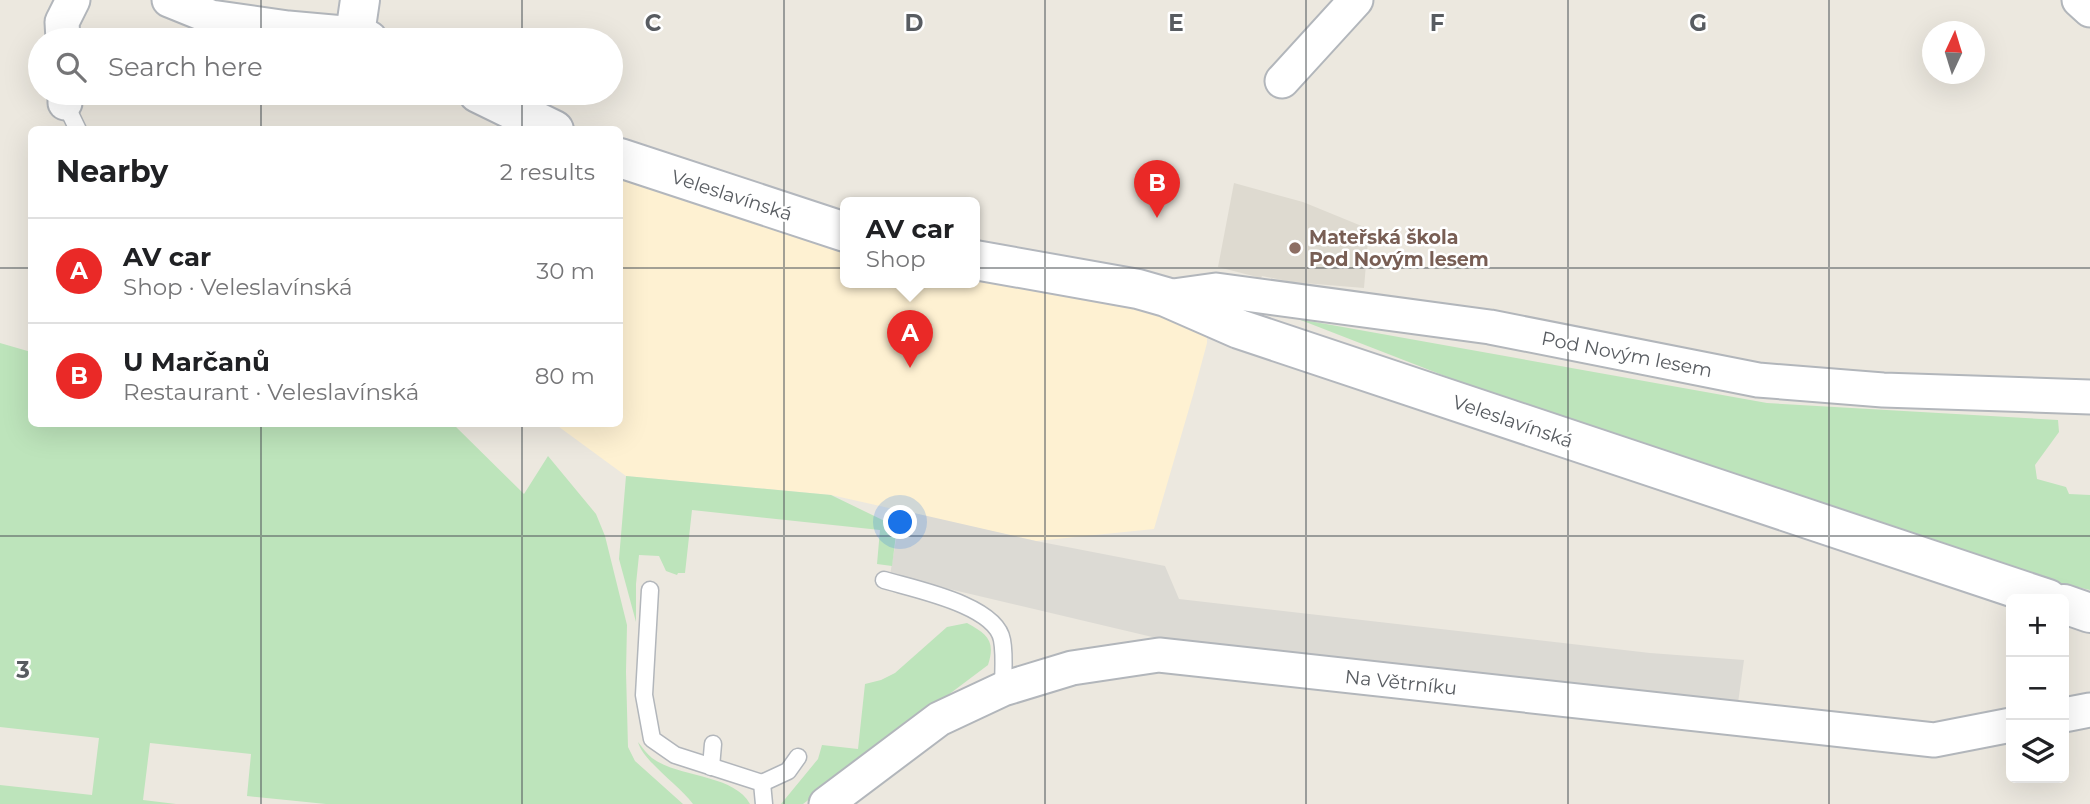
<!DOCTYPE html>
<html lang="en">
<head>
<meta charset="utf-8">
<style>
  :root { --surface:#fff; --page:#f6f6f6; --text:#202124; --muted:#757577; --line:#e0e0e0; --accent:#ea2927 }
  body { margin:0; font-family:Montserrat,sans-serif; background:var(--page); color:var(--text) }
  .controls { position:absolute; right:21px; bottom:21px; display:grid; overflow:hidden; border-radius:10px; box-shadow:0 7px 28px #0002 }
  .controls button { width:63px; height:63px; display:grid; place-items:center; padding:0; border:0; border-bottom:2px solid var(--line); background:var(--surface); color:var(--text); font:35px sans-serif }
  .compass { position:absolute; left:1922px; top:21px; width:63px; height:63px; border-radius:50%; background:var(--surface); box-shadow:0 7px 28px #0002; rotate:4deg }
  .you { position:absolute; left:901px; top:523px; width:24px; height:24px; margin:-18px; border:5px solid #fff; border-radius:50%; background:#1a73e8; box-shadow:0 0 0 10px #1a73e833 }
  .badge { display:grid; place-items:center; width:46px; height:46px; border-radius:50%; background:var(--accent); color:#fff; font-size:23px; font-weight:700 }
  .pin { position:absolute; translate:-50% -58px; filter:drop-shadow(0 2px 4px #0008) }
  .pin::after { content:''; position:absolute; top:37px; width:24px; height:21px; background:inherit; clip-path:polygon(0 0,100% 0,50% 100%) }
  .popup { position:absolute; left:840px; top:197px; width:140px; height:91px; box-sizing:border-box; display:grid; place-content:center; border-radius:10px; background:var(--surface); filter:drop-shadow(0 2px 5px #0005); font-size:23px; white-space:nowrap; color:var(--muted) }
  .popup b { font-size:26px; color:var(--text) }
  .popup::after { content:''; position:absolute; left:50%; top:100%; margin-left:-14px; border:14px solid transparent; border-top-color:var(--surface) }
  .list { margin:0; padding:0; list-style:none }
  h2 { display:flex; justify-content:space-between; align-items:center; height:91px; margin:0; padding:0 28px; font-size:30px }
  h2 small { font-size:23px; font-weight:400; color:var(--muted) }
  .list li { display:grid; grid-template-columns:46px 1fr auto; gap:21px; align-items:center; box-sizing:border-box; height:105px; padding:0 28px; border-top:2px solid var(--line) }
  .list b { display:block; font-size:26px; white-space:nowrap }
  .list p { margin:0; font-size:23px; white-space:nowrap; color:var(--muted) }
  .list em { font-size:23px; font-style:normal; color:var(--muted) }
  .icon { flex:none; width:38px; height:38px; fill:none; stroke:currentColor; stroke-width:2; stroke-linecap:round; stroke-linejoin:round }
  .map { position:relative; flex:none; width:2090px; height:804px; overflow:hidden }
  .search { position:absolute; background:var(--surface); box-shadow:0 7px 28px #0002; left:28px; top:28px; width:595px; height:77px; display:flex; align-items:center; gap:18px; box-sizing:border-box; padding:0 24px; border-radius:38px; color:var(--muted); font-size:26px }
  .panel { position:absolute; background:var(--surface); box-shadow:0 7px 28px #0002; left:28px; top:126px; width:595px; height:301px; border-radius:10px }
  .map>svg:first-child { display:block }
  .commercial { fill:#fef1d2 }
  .industrial { fill:#dcdad4 }
  .education { fill:#dedad0 }
  .green { fill:#bde4bb }
  .lines { fill:none; stroke-linecap:round; stroke-linejoin:round }
  .lane-casing { stroke:#b2b6bb; stroke-width:19 }
  .street-casing { stroke:#b2b6bb; stroke-width:37 }
  .secondary-casing { stroke:#b3b7bd; stroke-width:42 }
  .lane { stroke:#fff; stroke-width:16 }
  .street { stroke:#fff; stroke-width:33 }
  .secondary { stroke:#fff; stroke-width:38 }
  .grid { fill:none; stroke:#585c61; stroke-width:2; stroke-opacity:0.55 }
  .education-dot { fill:#8d6e63; stroke:#fff; stroke-width:2.5 }
  .labels { text-anchor:middle; stroke-width:5; stroke-linejoin:round; paint-order:stroke }
  .street-label { font-size:19px; fill:#585c61; stroke:#fff }
  .education-label { font-size:19px; font-weight:bold; fill:#785e54; stroke:#fff; text-anchor:start }
  .grid-label { font-size:23px; text-anchor:middle; font-weight:bold; fill:#585c61; stroke:#fff; stroke-width:5; stroke-linejoin:round; paint-order:stroke }
</style>
</head>
<body>
<div class="map">
<svg width="2090" height="804" viewBox="0 0 2090 804">
  <rect width="100%" height="100%" fill="#ece8df"/>
  <polygon class="commercial" points="620,178 845,249 845,282 975,282 975,275 1151,307 1207,335 1207,343 1193,395 1154,529 1036,541 831,495 626,476 555,424 620,424"/>
  <polygon class="industrial" points="901,510 1036,541 1165,566 1179,599 1650,653 1744,660 1738,703 1165,640 890,575"/>
  <polygon class="education" points="1234,183 1303,202 1369,229 1364,288 1292,282 1262,276 1261,278 1218,267"/>
  <g class="green">
    <polygon points="1298,319 1767,403 2058,420 2059,432 2035,465 2037,479 2066,487 2069,494 2090,495 2090,590 1966,561 1545,415"/>
    <polygon points="0,343 31,352 32,424 453,424 524,494 548,456 596,514 605,536 627,625 626,672 628,747 635,761 683,804 326,804 247,796 251,754 150,743 143,800 176,804 0,804 0,785 92,795 99,738 0,727"/>
    <polygon points="626,476 831,495 897,527 892,566 877,564 880,530 692,510 685,573 678,573 677,575 666,571 659,556 639,555 636,584 636,622 619,559"/>
    <path d="M967,623C987,634 996,641 988,665L803,804H781L818,759L822,745L858,749L865,684L881,680L895,673L947,627Z"/>
    <path d="M638,742C642,747 647,754 652,758C679,778 734,774 750,804H693C679,785 643,761 638,742Z"/>
  </g>
  <g class="lines">
    <defs>
      <g id="lane">
        <polyline points="65,103 78,130"/>
        <path d="M884,580C914,589 996,605 1002,640C1005,655 1003,673 1003,689"/>
        <polyline points="650,590 644,695 652,739 675,755 762,783 764,804"/>
        <polyline points="711,767 713,744"/>
        <polyline points="762,783 788,771 798,757"/>
      </g>
      <g id="street">
        <polyline points="169,0 211,17 288,28 355,34"/>
        <polyline points="2079,0 2090,10"/>
        <polyline points="63,40 62,22 73,0"/>
        <polyline points="1282,81 1356,0"/>
        <polyline points="65,93 65,103"/>
        <polyline points="1166,297 1216,290 1490,327 1758,380 1883,390 2090,397"/>
        <polyline points="2064,715 2090,710"/>
        <polyline points="826,804 939,719 1003,689 1072,668 1159,655 1934,740 2011,725"/>
      </g>
      <g id="secondary">
        <polyline points="360,0 355,34 368,40"/>
        <polyline points="478,93 554,130"/>
        <polyline points="620,158 845,232"/>
        <polyline points="975,260 1138,289 1166,297 1239,329 2048,599"/>
        <polyline points="2064,604 2090,613"/>
      </g>
    </defs>
    <use href="#lane" class="lane-casing"/>
    <use href="#street" class="street-casing"/>
    <use href="#secondary" class="secondary-casing"/>
    <use href="#lane" class="lane"/>
    <use href="#street" class="street"/>
    <use href="#secondary" class="secondary"/>
  </g>
  <path class="grid" d="M261,0V40M522,0V40M784,0V804M1045,0V804M1306,0V804M1568,0V804M1829,0V804M261,93V130M522,93V130M0,268H32M620,268H2090M261,424V804M522,424V804M0,536H2090"/>
  <circle class="education-dot" cx="1295" cy="248" r="7"/>
  <g class="labels">
    <g class="street-label">
      <text transform="translate(732 195) rotate(18)" y="7">Veleslavínská</text>
      <text transform="translate(1627 354) rotate(11)" y="7">Pod Novým lesem</text>
      <text transform="translate(1513 421) rotate(19)" y="7">Veleslavínská</text>
      <text transform="translate(1401 682) rotate(6)" y="7">Na Větrníku</text>
    </g>
    <g class="education-label">
      <text x="1309" y="244">Mateřská škola<tspan x="1309" dy="22">Pod Novým lesem</tspan></text>
    </g>
  </g>
  <g class="grid-label">
    <text x="653" y="31">C</text>
    <text x="914" y="31">D</text>
    <text x="1176" y="31">E</text>
    <text x="1437" y="31">F</text>
    <text x="1698" y="31">G</text>
    <text x="23" y="678">3</text>
  </g>
</svg>
<div class="controls">
<button>+</button>
<button>−</button>
<button><svg class="icon" aria-label="layers" viewBox="0 0 24 24"><path d="M12 4l9 5-9 5-9-5zM3 14l9 5 9-5"/></svg></button>
</div>
<svg class="compass" viewBox="-18 -18 36 36"><path d="M0-13l5 13h-10z" fill="#e53935"/><path d="M0 13l5-13h-10z" fill="#757577"/></svg>
<div class="you"></div>
<div class="pin badge" style="left:910px;top:368px">A</div>
<div class="popup"><b>AV car</b>Shop</div>
<div class="pin badge" style="left:1157px;top:218px">B</div>
<div class="search"><svg class="icon" aria-label="search" viewBox="0 0 24 24"><circle cx="10" cy="10" r="6"/><path d="M15 15l6 6"/></svg>Search here</div>
<section class="panel">
<h2>Nearby<small>2 results</small></h2>
<ul class="list">
<li><span class="badge">A</span><div><b>AV car</b><p>Shop · Veleslavínská</p></div><em>30 m</em></li>
<li><span class="badge">B</span><div><b>U Marčanů</b><p>Restaurant · Veleslavínská</p></div><em>80 m</em></li>
</ul>
</section>
</div>
</body>
</html>
